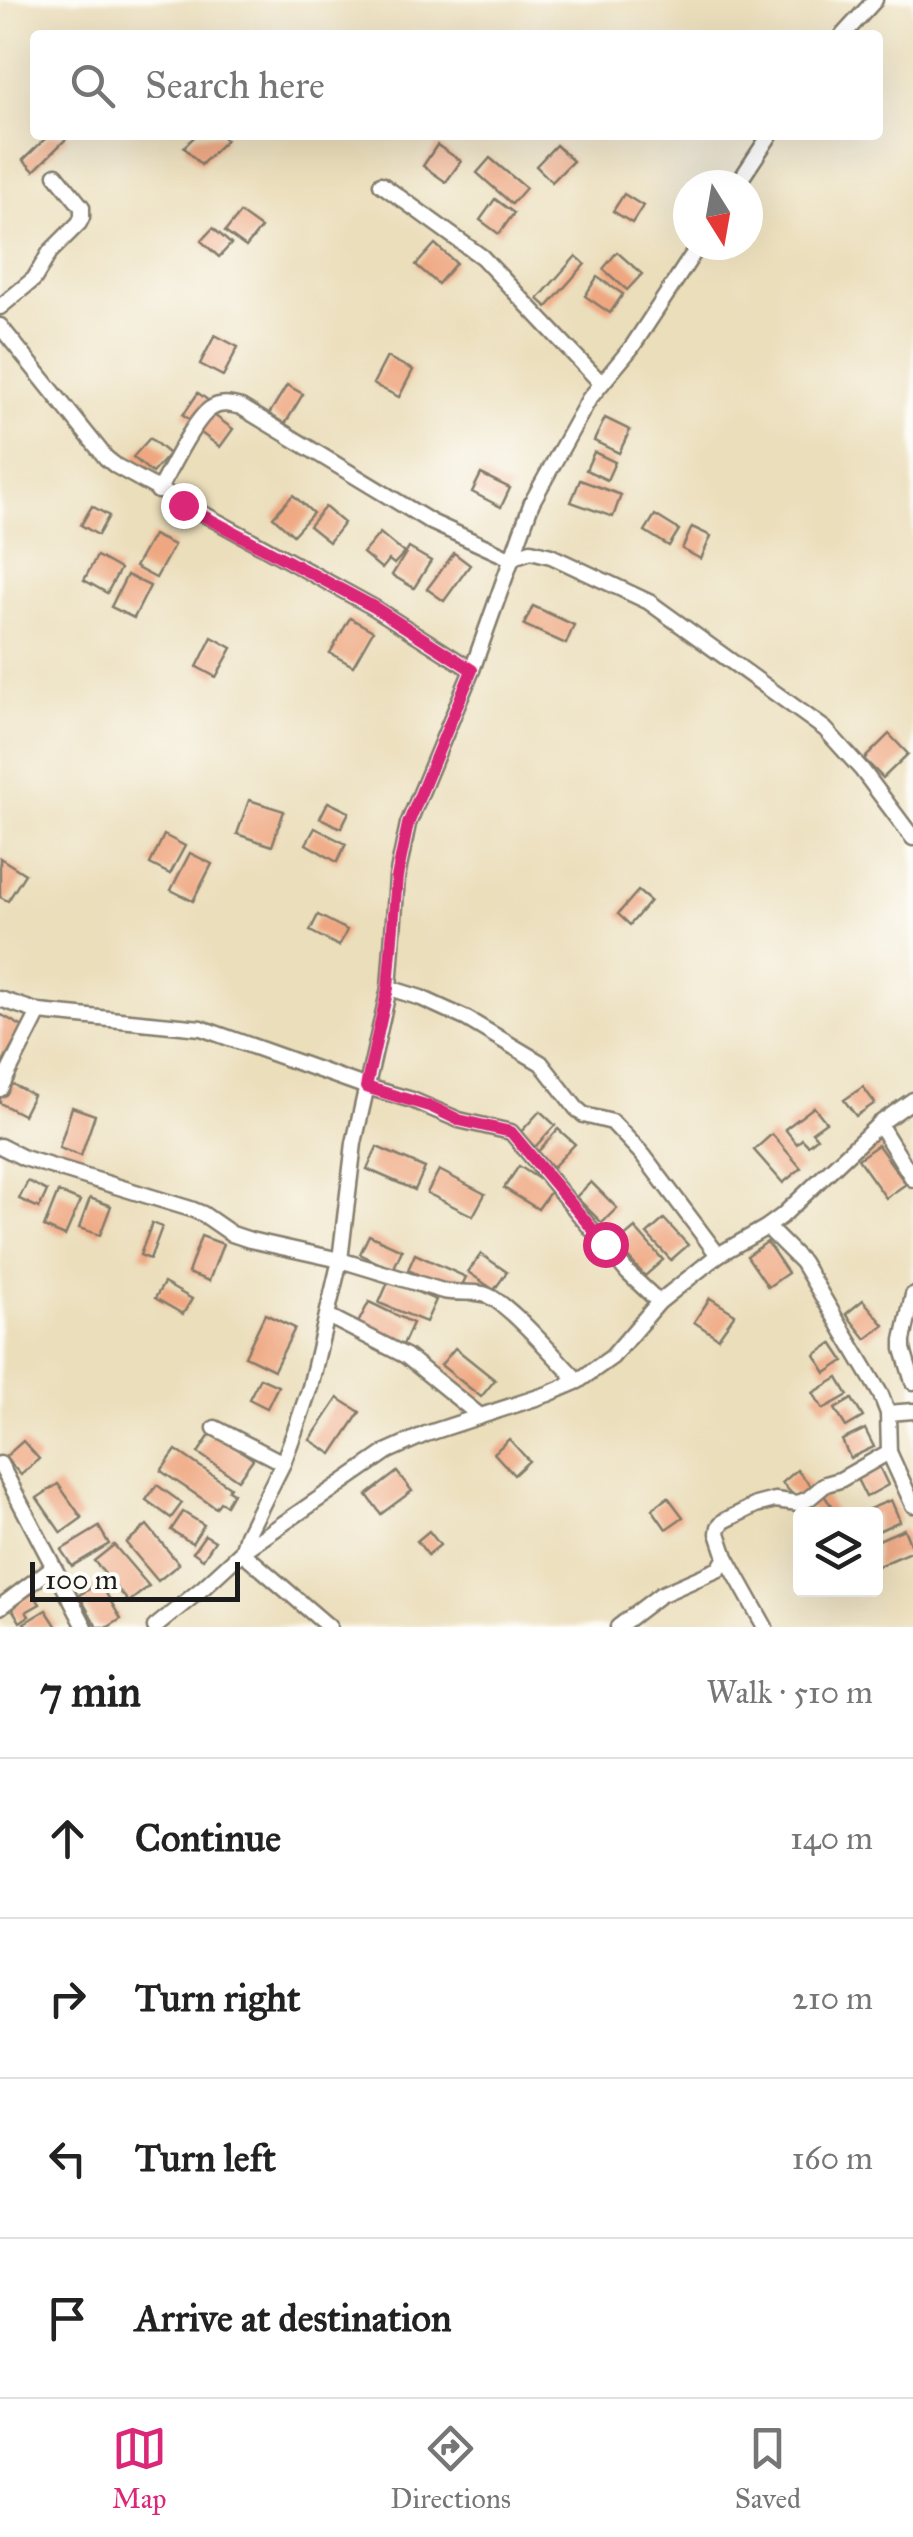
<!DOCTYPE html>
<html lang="en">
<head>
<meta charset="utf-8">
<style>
  :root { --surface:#fff; --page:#f6f6f6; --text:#222; --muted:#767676; --line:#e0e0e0; --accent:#db2777 }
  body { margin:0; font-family:"IM FELL Great Primer",serif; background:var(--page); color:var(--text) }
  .controls { position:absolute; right:30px; bottom:30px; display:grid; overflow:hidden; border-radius:10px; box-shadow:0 10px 40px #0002 }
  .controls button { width:90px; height:90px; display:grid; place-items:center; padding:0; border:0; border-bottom:2px solid var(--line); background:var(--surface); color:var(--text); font:50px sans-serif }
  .compass { position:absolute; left:673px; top:170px; width:90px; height:90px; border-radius:50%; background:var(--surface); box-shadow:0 10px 40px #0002; rotate:169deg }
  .scale { position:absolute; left:30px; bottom:25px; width:210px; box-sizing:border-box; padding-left:10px; border:5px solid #1c1c1c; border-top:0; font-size:28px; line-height:35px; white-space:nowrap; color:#1c1c1c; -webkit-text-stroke:8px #fdfcf7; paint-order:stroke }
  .stop { position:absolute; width:30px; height:30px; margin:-22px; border:8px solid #db2777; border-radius:50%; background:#fff }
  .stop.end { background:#db2777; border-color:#fff; box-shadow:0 2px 10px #0008 }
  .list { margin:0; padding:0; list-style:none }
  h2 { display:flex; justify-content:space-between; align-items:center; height:130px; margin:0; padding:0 40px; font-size:42px }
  h2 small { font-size:32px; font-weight:400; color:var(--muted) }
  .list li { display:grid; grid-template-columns:65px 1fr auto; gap:30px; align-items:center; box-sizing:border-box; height:160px; padding:0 40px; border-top:2px solid var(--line) }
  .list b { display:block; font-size:38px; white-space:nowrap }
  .list em { font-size:32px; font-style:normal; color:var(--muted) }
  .icon { flex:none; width:55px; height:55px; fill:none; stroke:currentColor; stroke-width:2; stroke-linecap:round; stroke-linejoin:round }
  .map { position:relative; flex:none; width:913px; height:1627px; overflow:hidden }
  .search { position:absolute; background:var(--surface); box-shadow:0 10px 40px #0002; left:30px; right:30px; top:30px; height:110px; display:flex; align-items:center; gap:25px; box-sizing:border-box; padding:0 35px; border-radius:10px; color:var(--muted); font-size:38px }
  .sheet { height:770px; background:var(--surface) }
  nav { display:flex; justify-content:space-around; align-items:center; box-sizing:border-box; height:140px; border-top:2px solid var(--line); background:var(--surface); font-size:28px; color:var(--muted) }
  nav a { display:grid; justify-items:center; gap:5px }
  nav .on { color:var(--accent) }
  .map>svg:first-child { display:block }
  .building { fill:#efa781 }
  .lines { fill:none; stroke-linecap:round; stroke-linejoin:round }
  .street-casing { stroke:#847d6c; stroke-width:19 }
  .street { stroke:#fff; stroke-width:14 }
  .route { stroke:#db2777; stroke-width:12 }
</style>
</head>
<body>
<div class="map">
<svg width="913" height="1627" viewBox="0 0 913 1627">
  <rect width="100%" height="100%" fill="#fdfcf7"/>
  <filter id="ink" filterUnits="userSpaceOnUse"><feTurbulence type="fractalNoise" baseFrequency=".01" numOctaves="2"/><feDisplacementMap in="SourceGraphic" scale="20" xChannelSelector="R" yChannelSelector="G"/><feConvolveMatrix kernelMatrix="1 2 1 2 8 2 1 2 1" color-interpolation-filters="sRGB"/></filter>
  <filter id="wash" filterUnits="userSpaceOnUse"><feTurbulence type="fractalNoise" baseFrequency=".0048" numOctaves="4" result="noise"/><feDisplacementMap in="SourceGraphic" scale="40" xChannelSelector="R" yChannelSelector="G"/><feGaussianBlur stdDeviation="2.25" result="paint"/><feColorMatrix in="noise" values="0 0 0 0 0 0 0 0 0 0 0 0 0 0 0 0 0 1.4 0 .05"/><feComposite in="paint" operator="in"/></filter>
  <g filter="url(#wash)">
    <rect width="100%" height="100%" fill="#ebdebb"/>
    <g id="blocks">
      <g class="building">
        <polygon points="49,135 66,135 68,137 34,171 23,160"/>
        <polygon points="196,135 221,135 226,140 201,165 184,147"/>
        <polygon points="437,145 461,161 446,182 423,166"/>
        <polygon points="556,145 573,161 552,182 536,166"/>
        <polygon points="490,158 526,188 512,204 477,173"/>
        <polygon points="624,194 643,206 632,223 613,211"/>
        <polygon points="495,199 514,213 499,234 480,220"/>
        <polygon points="240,213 261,228 246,247 225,232"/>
        <polygon points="213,228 231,244 219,257 201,241"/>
        <polygon points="435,244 456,263 438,284 416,265"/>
        <polygon points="617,252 642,274 627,290 603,269"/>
        <polygon points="576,256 585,264 547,307 538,299"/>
        <polygon points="597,277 623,294 610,313 585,296"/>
        <polygon points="215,335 238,347 223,376 200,364"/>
        <polygon points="387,357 413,370 399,397 373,384"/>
        <polygon points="287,385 303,394 285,424 269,414"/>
        <polygon points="198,393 209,401 194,422 183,415"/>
        <polygon points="211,413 233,429 220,447 197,430"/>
        <polygon points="605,418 630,430 619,453 594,441"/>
        <polygon points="150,438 169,454 152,473 133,457"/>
        <polygon points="594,452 615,462 607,480 586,470"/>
        <polygon points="481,474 510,488 501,507 472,492"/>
        <polygon points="580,480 621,495 613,517 571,502"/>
        <polygon points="293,495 313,513 293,535 273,517"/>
        <polygon points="92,506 109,516 98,535 81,525"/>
        <polygon points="325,507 344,523 329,542 309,526"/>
        <polygon points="655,515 679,530 669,546 645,531"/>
        <polygon points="692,527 711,536 701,559 682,549"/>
        <polygon points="380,533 404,553 394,564 389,560 382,569 363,553"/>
        <polygon points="153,535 174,545 156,578 135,567"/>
        <polygon points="409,548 431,561 414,588 392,575"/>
        <polygon points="454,553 470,565 444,601 427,589"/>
        <polygon points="97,556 120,569 107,593 84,580"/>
        <polygon points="127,575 150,586 134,618 111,607"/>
        <polygon points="533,606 574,625 566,644 524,625"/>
        <polygon points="350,618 373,631 353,666 330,653"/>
        <polygon points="212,637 232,648 216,677 197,667"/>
        <polygon points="889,734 908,754 883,778 864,759"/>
        <polygon points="249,800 284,811 272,846 237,834"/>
        <polygon points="328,802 349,812 341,828 320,818"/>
        <polygon points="315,828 346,844 337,862 306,844"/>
        <polygon points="164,835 185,846 170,874 150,864"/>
        <polygon points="190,853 212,864 193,901 171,890"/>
        <polygon points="0,858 25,874 8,901 0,897"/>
        <polygon points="638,891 650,901 630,925 618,914"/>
        <polygon points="318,915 347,930 339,946 310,931"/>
        <polygon points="2,1015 23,1027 0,1068 0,1018"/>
        <polygon points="8,1082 33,1095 23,1115 0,1103 0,1098"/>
        <polygon points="863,1087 875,1103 856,1116 844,1100"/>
        <polygon points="72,1107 95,1115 81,1156 59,1148"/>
        <polygon points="814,1107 826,1122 812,1132 817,1138 808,1145 802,1139 797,1144 785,1129"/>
        <polygon points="540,1111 555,1125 535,1147 520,1133"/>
        <polygon points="558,1129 575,1144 553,1167 537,1153"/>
        <polygon points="772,1134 801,1168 783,1183 754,1150"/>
        <polygon points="878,1145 906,1184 886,1198 858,1159"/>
        <polygon points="377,1147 425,1168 415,1190 367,1169"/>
        <polygon points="519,1166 553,1188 538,1209 504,1188"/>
        <polygon points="439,1170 485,1194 473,1216 427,1193"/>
        <polygon points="28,1181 47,1191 39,1208 19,1199"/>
        <polygon points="591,1182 617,1208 602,1223 576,1197"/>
        <polygon points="58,1192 80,1201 65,1236 44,1227"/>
        <polygon points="90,1198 111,1206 100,1235 79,1228"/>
        <polygon points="664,1219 688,1245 671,1260 647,1234"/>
        <polygon points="152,1223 162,1227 150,1259 140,1255"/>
        <polygon points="635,1228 663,1260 645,1276 616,1244"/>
        <polygon points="369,1235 402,1250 393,1270 360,1254"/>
        <polygon points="201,1236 223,1244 209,1281 188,1273"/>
        <polygon points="767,1242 788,1273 768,1287 747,1256"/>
        <polygon points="415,1254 466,1277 458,1293 408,1270"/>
        <polygon points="481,1254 507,1272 494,1290 468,1272"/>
        <polygon points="389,1280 436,1300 426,1322 379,1303"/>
        <polygon points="164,1283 192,1299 183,1314 155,1298"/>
        <polygon points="710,1298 735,1314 718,1338 694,1322"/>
        <polygon points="863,1300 884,1325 866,1339 846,1314"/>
        <polygon points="369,1302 413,1323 402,1347 357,1325"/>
        <polygon points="265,1314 295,1328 274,1370 245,1356"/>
        <polygon points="832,1343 844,1361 826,1373 815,1355"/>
        <polygon points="455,1348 495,1380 481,1397 441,1365"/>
        <polygon points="260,1378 278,1386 267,1408 249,1399"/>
        <polygon points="838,1378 848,1395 823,1409 813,1393"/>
        <polygon points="338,1398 360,1412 332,1454 310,1440"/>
        <polygon points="852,1399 863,1417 846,1427 835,1409"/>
        <polygon points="865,1429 874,1447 850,1458 842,1440"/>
        <polygon points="212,1432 253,1459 238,1480 198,1453"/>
        <polygon points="509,1439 529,1461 514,1475 494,1453"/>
        <polygon points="23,1441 39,1459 21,1475 5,1457"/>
        <polygon points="176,1450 230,1487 228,1490 233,1493 226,1505 220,1502 216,1508 161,1471"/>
        <polygon points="878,1464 888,1485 866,1497 855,1475"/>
        <polygon points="797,1470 811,1486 797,1499 782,1483"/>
        <polygon points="397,1472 412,1491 381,1514 367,1495"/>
        <polygon points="58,1484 82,1518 61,1533 37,1498"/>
        <polygon points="157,1485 182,1503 171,1518 146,1500"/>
        <polygon points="821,1491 835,1511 830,1514 813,1514 805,1503"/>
        <polygon points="668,1497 683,1517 666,1529 652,1509"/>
        <polygon points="891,1500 900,1521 876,1532 876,1514 857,1514"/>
        <polygon points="183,1512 204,1525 192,1543 171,1530"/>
        <polygon points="147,1525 179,1564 158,1581 126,1543"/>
        <polygon points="99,1527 109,1544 72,1566 61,1550"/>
        <polygon points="904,1529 913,1551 876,1567 876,1541"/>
        <polygon points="429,1531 440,1545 428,1555 417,1541"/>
        <polygon points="205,1535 215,1541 203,1559 193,1552"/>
        <polygon points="114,1545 149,1586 129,1602 94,1561"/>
        <polygon points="100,1583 121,1619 108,1627 97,1627 79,1595"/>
        <polygon points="33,1593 40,1604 26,1612 29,1616 20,1622 11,1607"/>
        <polygon points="46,1610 57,1627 27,1627 24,1623"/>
      </g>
    </g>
  </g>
  <g filter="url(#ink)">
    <use href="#blocks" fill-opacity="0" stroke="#847d6c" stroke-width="2.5"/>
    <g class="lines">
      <defs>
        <g id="street">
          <polyline points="843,35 875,0"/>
          <polyline points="381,184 482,257 601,383"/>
          <polyline points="737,185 770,135"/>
          <polyline points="0,307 34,279 50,252 79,223 82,217 82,207 56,175"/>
          <polyline points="0,326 106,458 116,466 373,607 472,670"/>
          <path d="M158,491C169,472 193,421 210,409C220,402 230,404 241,407L431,522L510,558L531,551L551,556L649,602L825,729L862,770L913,838"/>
          <polyline points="389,988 421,998 467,1019 541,1063 576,1108 584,1115 612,1122 643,1155 718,1255"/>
          <polyline points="0,999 39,1012 201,1028 367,1087 412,1100 459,1120 511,1132 628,1273 659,1302"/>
          <polyline points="0,1089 39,1012"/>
          <polyline points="879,1124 913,1179"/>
          <path d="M0,1146L24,1158L191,1209L203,1214L232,1234L250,1240L340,1260L443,1291C456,1294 470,1291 483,1294C505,1298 559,1362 578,1381"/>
          <polyline points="767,1227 802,1262 881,1395 888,1413 889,1452 913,1505"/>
          <polyline points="913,1295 903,1340 903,1349 913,1382"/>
          <polyline points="328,1316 406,1356 480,1416"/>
          <polyline points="888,1413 913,1411"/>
          <polyline points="215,1428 283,1463"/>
          <polyline points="0,1464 85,1627"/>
          <polyline points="0,1607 53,1567"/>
          <polyline points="155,1627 204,1587 242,1552 247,1535 283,1463 296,1428 310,1387 340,1260 354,1143 389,988 397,877 408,824 472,670 532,502 589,399 632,347 699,245"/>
          <polyline points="329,1627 242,1552 388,1451 426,1434 548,1394 578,1381 612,1357 659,1302 718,1255 767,1227 782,1216 879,1124 913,1100"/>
          <polyline points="618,1627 660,1595 719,1569 726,1557"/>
          <polyline points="765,1627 726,1557 718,1533 719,1527 724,1521 756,1505 775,1500 798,1503 808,1499 826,1484 840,1480 889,1452"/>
        </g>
      </defs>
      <use href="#street" class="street-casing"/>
      <use href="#street" class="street"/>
    </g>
  </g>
  <g class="lines" filter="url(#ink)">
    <polyline class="route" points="183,505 374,607 472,670 408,824 397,877 388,988 366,1087 432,1107 459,1120 511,1132 605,1244"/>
  </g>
</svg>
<div class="controls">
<button><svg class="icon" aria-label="layers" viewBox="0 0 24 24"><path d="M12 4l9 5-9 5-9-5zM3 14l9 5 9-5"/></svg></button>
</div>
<svg class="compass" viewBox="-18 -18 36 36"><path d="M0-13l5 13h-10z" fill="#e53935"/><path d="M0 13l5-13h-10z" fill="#767676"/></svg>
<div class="scale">100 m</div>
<div class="stop" style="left:605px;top:1244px"></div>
<div class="stop end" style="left:183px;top:505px"></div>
<div class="search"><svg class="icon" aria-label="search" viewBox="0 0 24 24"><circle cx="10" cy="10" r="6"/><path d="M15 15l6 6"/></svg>Search here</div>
</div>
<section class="sheet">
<h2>7 min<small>Walk · 510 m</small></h2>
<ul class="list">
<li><svg class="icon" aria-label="ahead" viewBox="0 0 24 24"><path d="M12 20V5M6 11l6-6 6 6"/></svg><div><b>Continue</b></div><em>140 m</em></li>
<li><svg class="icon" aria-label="right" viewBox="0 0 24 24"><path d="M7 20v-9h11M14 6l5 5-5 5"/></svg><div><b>Turn right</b></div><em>210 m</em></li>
<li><svg class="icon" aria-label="left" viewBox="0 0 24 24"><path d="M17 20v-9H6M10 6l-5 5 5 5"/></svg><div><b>Turn left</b></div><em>160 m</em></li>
<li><svg class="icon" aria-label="arrive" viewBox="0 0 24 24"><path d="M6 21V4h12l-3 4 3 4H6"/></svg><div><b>Arrive at destination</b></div></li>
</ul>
</section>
<nav>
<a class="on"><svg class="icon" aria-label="map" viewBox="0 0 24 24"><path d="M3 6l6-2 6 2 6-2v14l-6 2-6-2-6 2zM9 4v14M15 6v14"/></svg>Map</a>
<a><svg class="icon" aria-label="directions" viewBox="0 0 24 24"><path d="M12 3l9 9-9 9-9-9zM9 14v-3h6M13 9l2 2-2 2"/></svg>Directions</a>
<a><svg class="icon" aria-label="saved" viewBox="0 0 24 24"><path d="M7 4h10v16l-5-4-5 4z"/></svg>Saved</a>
</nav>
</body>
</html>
